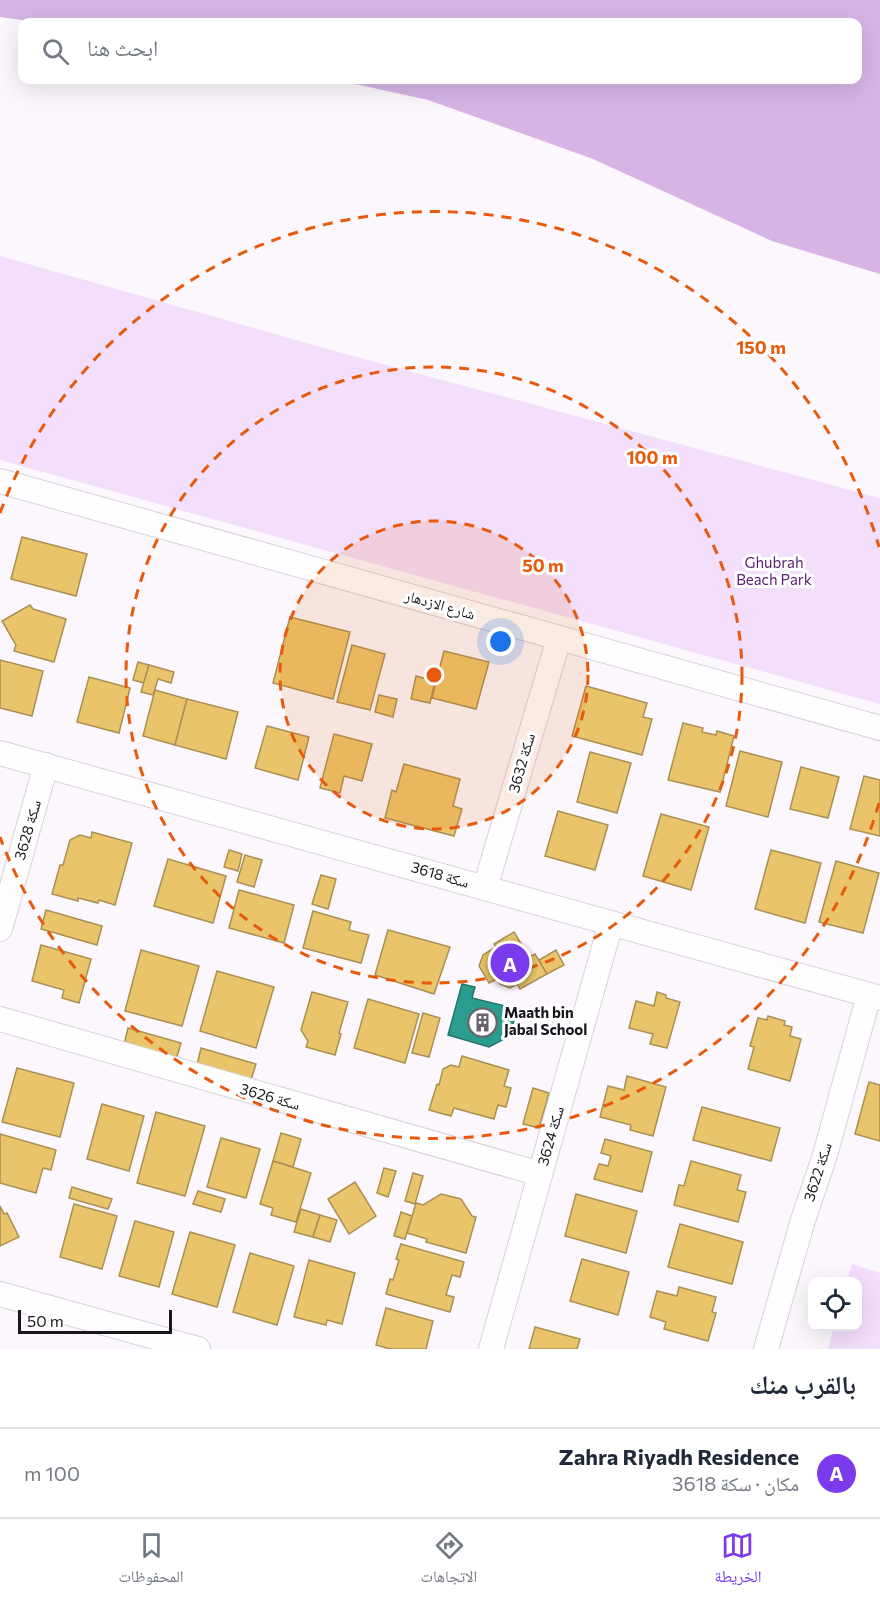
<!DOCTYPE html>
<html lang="ar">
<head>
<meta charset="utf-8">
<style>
  :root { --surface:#fff; --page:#f2f2f3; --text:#1f2937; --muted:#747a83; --line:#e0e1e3; --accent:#7c3aed }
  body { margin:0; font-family:Commissioner,"Noto Naskh Arabic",sans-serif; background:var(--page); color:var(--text); direction:rtl }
  .controls { position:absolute; right:18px; bottom:18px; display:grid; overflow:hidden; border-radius:12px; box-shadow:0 6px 24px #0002 }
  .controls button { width:54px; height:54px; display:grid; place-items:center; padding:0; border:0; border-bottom:2px solid var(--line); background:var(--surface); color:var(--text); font:30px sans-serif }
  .scale { position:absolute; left:18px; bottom:15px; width:154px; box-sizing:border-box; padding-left:6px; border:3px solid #1a151d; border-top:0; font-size:16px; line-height:21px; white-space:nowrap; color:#1a151d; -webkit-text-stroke:4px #fff; paint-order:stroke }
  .you { position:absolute; left:501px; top:642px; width:21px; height:21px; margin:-15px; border:4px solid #fff; border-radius:50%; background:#1a73e8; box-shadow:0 0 0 9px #1a73e833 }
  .badge { display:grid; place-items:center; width:39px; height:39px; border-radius:50%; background:var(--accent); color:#fff; font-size:20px; font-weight:700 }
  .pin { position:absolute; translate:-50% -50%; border:3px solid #fff; box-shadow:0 2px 6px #0006 }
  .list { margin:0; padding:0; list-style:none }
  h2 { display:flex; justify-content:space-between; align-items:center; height:78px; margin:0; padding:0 24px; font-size:26px }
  h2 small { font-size:20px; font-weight:400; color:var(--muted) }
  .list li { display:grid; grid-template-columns:39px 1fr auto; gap:18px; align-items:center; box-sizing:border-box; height:90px; padding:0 24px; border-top:2px solid var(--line) }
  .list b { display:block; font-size:22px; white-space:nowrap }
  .list p { margin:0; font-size:20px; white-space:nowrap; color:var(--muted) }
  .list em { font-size:20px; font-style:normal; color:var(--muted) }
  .icon { flex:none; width:33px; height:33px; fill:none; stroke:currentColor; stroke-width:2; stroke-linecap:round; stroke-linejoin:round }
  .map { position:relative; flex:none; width:880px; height:1349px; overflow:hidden; direction:ltr }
  .search { position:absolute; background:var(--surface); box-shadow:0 6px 24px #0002; left:18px; right:18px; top:18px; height:66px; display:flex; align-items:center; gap:15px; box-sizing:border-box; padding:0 21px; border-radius:12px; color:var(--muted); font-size:22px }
  .sheet { height:168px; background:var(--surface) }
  nav { display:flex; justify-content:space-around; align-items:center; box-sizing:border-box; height:84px; border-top:2px solid var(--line); background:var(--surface); font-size:16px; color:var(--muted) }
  nav a { display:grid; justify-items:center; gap:3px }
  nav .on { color:var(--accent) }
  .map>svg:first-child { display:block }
  .green { fill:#f3defc }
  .water { fill:#d7b4e5 }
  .homes { fill:#e9c46a; stroke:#ab9053; stroke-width:1.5 }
  .schools { fill:#2a9d8f; stroke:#25746d; stroke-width:1.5 }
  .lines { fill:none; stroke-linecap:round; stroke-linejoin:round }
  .street-casing { stroke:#d7d1d9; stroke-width:26 }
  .street { stroke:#fefeff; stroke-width:24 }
  .ring { fill:none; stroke:#e8590c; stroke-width:3; stroke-dasharray:10 8 }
  .labels { text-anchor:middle; stroke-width:6; stroke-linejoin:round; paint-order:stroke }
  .park-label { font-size:15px; fill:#5d2272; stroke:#fff }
  .street-label { font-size:15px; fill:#1a151d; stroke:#fff }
  .poi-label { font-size:15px; font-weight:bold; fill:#1a151d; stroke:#fff; text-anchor:start }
  .centre { fill:#e8590c; stroke:#fff; stroke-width:3 }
  .ring-label { font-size:18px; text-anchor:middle; font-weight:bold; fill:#e8590c; stroke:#fff; stroke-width:6; stroke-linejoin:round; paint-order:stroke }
</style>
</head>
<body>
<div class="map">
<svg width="880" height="1349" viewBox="0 0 880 1349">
  <rect width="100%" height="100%" fill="#fbf7fd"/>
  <g class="green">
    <polygon points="0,256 331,350 880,498 880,704 0,460"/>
    <polygon points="852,1264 880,1273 880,1349 828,1349 834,1327 858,1326 858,1282 847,1281"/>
  </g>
  <polygon class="water" points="0,0 880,0 880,274 772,241 593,159 428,100 337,80 858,80 858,22 37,22 0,17"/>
  <g class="homes">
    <polygon points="22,537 87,554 76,596 11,579"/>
    <polygon points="30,605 33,609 66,619 54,662 14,651 16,645 2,621"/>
    <polygon points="290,617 350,632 333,699 273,683"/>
    <polygon points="352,645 385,654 370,710 337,702"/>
    <polygon points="444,651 489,662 476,709 432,698"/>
    <polygon points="0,660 43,671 32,716 0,708"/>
    <polygon points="138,662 149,665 144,683 133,680"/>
    <polygon points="149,665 174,672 171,683 158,679 153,695 141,692"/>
    <polygon points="416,676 435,681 430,703 411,699"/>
    <polygon points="89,677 130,688 119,733 77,722"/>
    <polygon points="586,686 647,703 643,717 652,719 642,755 572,736"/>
    <polygon points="155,690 187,699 175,745 143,736"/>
    <polygon points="379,695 397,699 393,717 375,712"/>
    <polygon points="187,699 238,712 226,759 175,745"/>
    <polygon points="683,723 703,728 702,732 716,735 717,731 734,736 720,792 668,780"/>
    <polygon points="267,726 309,737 298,780 255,768"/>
    <polygon points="334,734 372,744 362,781 344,776 340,793 320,788"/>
    <polygon points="740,751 782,762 768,817 726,806"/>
    <polygon points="590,752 631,763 617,813 577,802"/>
    <polygon points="404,764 460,779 453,806 462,809 454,836 385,818 392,790 396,792"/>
    <polygon points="801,767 839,777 828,818 790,809"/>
    <polygon points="864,776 880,780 880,836 850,829"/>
    <polygon points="558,811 608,825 595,870 545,856"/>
    <polygon points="661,814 709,827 691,890 643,876"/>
    <polygon points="92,832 132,843 115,905 99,900 98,903 78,898 78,901 52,894 60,865 63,865 70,840 80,835 91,838"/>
    <polygon points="229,850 242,854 238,871 224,867"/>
    <polygon points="771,850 821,863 805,923 755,909"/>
    <polygon points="245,855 262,860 254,887 237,882"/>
    <polygon points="168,859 226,876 213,923 154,906"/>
    <polygon points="836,861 879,873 863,933 819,922"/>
    <polygon points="321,875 336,879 328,909 312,904"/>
    <polygon points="239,890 294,905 284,943 229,928"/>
    <polygon points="46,910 102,926 97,945 41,929"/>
    <polygon points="313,911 351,922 349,930 369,935 361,963 303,948"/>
    <polygon points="388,930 450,947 434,994 375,975"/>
    <polygon points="514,932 529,957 535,954 547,974 520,989 517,984 510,988 500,984 497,979 489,983 479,966 483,955 496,947 494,944"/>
    <polygon points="41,945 91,959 79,1003 62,998 64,990 32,981"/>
    <polygon points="141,950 199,966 182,1026 125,1011"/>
    <polygon points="556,950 564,965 547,974 539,960"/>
    <polygon points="217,971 274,987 256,1048 200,1031"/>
    <polygon points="312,992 348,1002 339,1033 341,1034 335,1055 306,1047 308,1041 301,1030"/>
    <polygon points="657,992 666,995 666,998 680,1002 667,1048 650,1044 653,1034 629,1028 636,1001 654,1006"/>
    <polygon points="368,999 419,1014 405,1063 354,1048"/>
    <polygon points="423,1013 440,1018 429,1057 412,1053"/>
    <polygon points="768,1016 785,1021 784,1025 792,1027 790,1036 801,1039 790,1081 748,1069 754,1047 750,1046 758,1018 767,1020"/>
    <polygon points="128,1028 181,1043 176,1060 124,1045"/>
    <polygon points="201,1048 256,1064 251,1080 197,1065"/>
    <polygon points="462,1056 509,1070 504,1086 511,1088 506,1107 498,1105 494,1119 454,1108 451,1116 429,1110 437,1084 439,1085 443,1069 451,1065 459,1067"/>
    <polygon points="17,1068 74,1083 60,1137 2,1122"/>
    <polygon points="627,1076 666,1087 653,1136 630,1130 631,1125 600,1117 608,1086 624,1090"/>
    <polygon points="869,1082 880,1085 880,1141 855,1134"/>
    <polygon points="533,1088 549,1093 539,1128 523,1124"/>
    <polygon points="102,1104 144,1116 129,1171 87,1159"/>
    <polygon points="702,1107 780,1128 771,1161 693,1140"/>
    <polygon points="156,1112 205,1126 185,1196 137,1183"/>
    <polygon points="281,1133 301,1139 293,1167 273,1161"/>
    <polygon points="0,1134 56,1150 51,1170 43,1168 36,1193 0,1183"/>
    <polygon points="221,1138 260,1149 246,1198 207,1187"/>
    <polygon points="605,1139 652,1152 642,1192 594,1179 599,1164 608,1166 611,1156 601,1153"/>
    <polygon points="273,1161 311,1173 296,1222 271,1215 273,1208 260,1204"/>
    <polygon points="691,1161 741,1175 737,1190 746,1192 738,1222 674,1205 679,1185 684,1186"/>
    <polygon points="384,1168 396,1171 388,1197 377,1193"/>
    <polygon points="413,1173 423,1176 415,1204 405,1201"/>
    <polygon points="355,1182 376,1216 349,1234 328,1199"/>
    <polygon points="72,1187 112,1199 108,1209 69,1198"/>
    <polygon points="198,1191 225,1199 221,1212 193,1204"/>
    <polygon points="441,1194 461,1199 472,1216 476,1217 466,1253 426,1242 427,1239 407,1233 416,1203 423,1205"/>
    <polygon points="576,1194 637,1211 626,1253 565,1236"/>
    <polygon points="74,1204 117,1216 102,1269 60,1257"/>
    <polygon points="0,1206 4,1214 7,1213 19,1237 0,1246"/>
    <polygon points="301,1209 320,1215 313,1237 294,1232"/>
    <polygon points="401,1212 412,1216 405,1239 394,1236"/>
    <polygon points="320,1215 337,1220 330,1242 313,1237"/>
    <polygon points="135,1221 174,1232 159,1287 119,1276"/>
    <polygon points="680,1224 743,1242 732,1284 668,1267"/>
    <polygon points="190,1232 235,1245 217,1307 172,1294"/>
    <polygon points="401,1244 464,1262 460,1277 452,1275 446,1295 454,1297 450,1312 386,1294 390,1279 393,1280 399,1260 396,1259"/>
    <polygon points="250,1253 294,1266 277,1325 233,1312"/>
    <polygon points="582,1259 629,1272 618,1315 570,1301"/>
    <polygon points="309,1260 355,1273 342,1324 327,1320 326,1325 294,1317"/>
    <polygon points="679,1287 716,1297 712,1312 716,1313 708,1341 664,1329 666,1322 650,1317 657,1291 677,1296"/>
    <polygon points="386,1308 433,1321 426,1349 390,1349 376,1345"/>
    <polygon points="535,1327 580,1339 577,1349 529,1349"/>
  </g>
  <polygon class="schools" points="462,984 475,987 472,998 517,1009 510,1036 489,1047 448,1035"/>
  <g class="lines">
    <defs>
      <g id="street">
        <polyline points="0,481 880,728"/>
        <polyline points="0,753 880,998"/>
        <polyline points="485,888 559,638"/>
        <polyline points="0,929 46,765"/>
        <polyline points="0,1019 540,1174"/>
        <polyline points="0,1294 198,1349"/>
        <polyline points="491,1349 611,923"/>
        <polyline points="766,1349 803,1220 825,1155 869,995"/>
      </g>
    </defs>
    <use href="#street" class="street-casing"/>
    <use href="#street" class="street"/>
  </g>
  <circle cx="434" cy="675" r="154" fill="#e8590c" fill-opacity=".12"/>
  <g class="ring">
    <circle cx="434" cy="675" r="154"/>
    <circle cx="434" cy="675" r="308"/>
    <path d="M879 803A463 463 0 0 1 0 837M0 513A463 463 0 0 1 879 547"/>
  </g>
  <defs>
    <symbol id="building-ring" viewBox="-11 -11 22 22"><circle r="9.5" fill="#fff" stroke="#69646b" stroke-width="1.5"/><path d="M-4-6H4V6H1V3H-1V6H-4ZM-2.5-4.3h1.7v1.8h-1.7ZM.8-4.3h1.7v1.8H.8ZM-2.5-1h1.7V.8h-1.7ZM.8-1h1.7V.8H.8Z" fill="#69646b"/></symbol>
  </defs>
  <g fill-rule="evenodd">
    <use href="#building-ring" x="466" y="1006" width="33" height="33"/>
  </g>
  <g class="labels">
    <g class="park-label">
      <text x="774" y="568">Ghubrah<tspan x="774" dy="17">Beach Park</tspan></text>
    </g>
    <g class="street-label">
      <text transform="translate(440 605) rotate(16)" y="5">شارع الازدهار</text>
      <text transform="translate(522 763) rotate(-74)" y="5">سكة 3632</text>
      <text transform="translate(28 830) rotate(-74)" y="5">سكة 3628</text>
      <text transform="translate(440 875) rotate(16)" y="5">سكة 3618</text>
      <text transform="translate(270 1097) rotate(16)" y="5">سكة 3626</text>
      <text transform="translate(551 1136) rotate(-74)" y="5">سكة 3624</text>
      <text transform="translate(818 1172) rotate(-72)" y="5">سكة 3622</text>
    </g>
    <g class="poi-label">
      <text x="504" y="1018">Maath bin<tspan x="504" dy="17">Jabal School</tspan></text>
    </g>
  </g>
  <circle cx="434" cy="675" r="9" class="centre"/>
  <g class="ring-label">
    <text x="761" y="354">150 m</text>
    <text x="652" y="464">100 m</text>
    <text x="543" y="572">50 m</text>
  </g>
</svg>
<div class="controls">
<button><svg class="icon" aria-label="locate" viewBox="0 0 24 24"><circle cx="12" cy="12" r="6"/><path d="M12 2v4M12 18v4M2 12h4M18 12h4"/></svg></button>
</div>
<div class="scale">50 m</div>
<div class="you"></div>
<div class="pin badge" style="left:510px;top:963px">A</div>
<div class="search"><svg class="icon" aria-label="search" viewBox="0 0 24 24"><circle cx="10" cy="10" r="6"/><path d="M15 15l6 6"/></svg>ابحث هنا</div>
</div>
<section class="sheet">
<h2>بالقرب منك<small></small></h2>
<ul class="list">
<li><span class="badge">A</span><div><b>Zahra Riyadh Residence</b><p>مكان · سكة 3618</p></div><em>100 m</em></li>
</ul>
</section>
<nav>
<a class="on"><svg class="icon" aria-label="map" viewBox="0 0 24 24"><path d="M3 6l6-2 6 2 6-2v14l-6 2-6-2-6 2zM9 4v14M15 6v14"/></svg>الخريطة</a>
<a><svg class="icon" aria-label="directions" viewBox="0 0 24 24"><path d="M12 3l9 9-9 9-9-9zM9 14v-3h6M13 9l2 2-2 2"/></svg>الاتجاهات</a>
<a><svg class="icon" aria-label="saved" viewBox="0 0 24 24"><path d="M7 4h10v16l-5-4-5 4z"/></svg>المحفوظات</a>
</nav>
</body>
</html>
